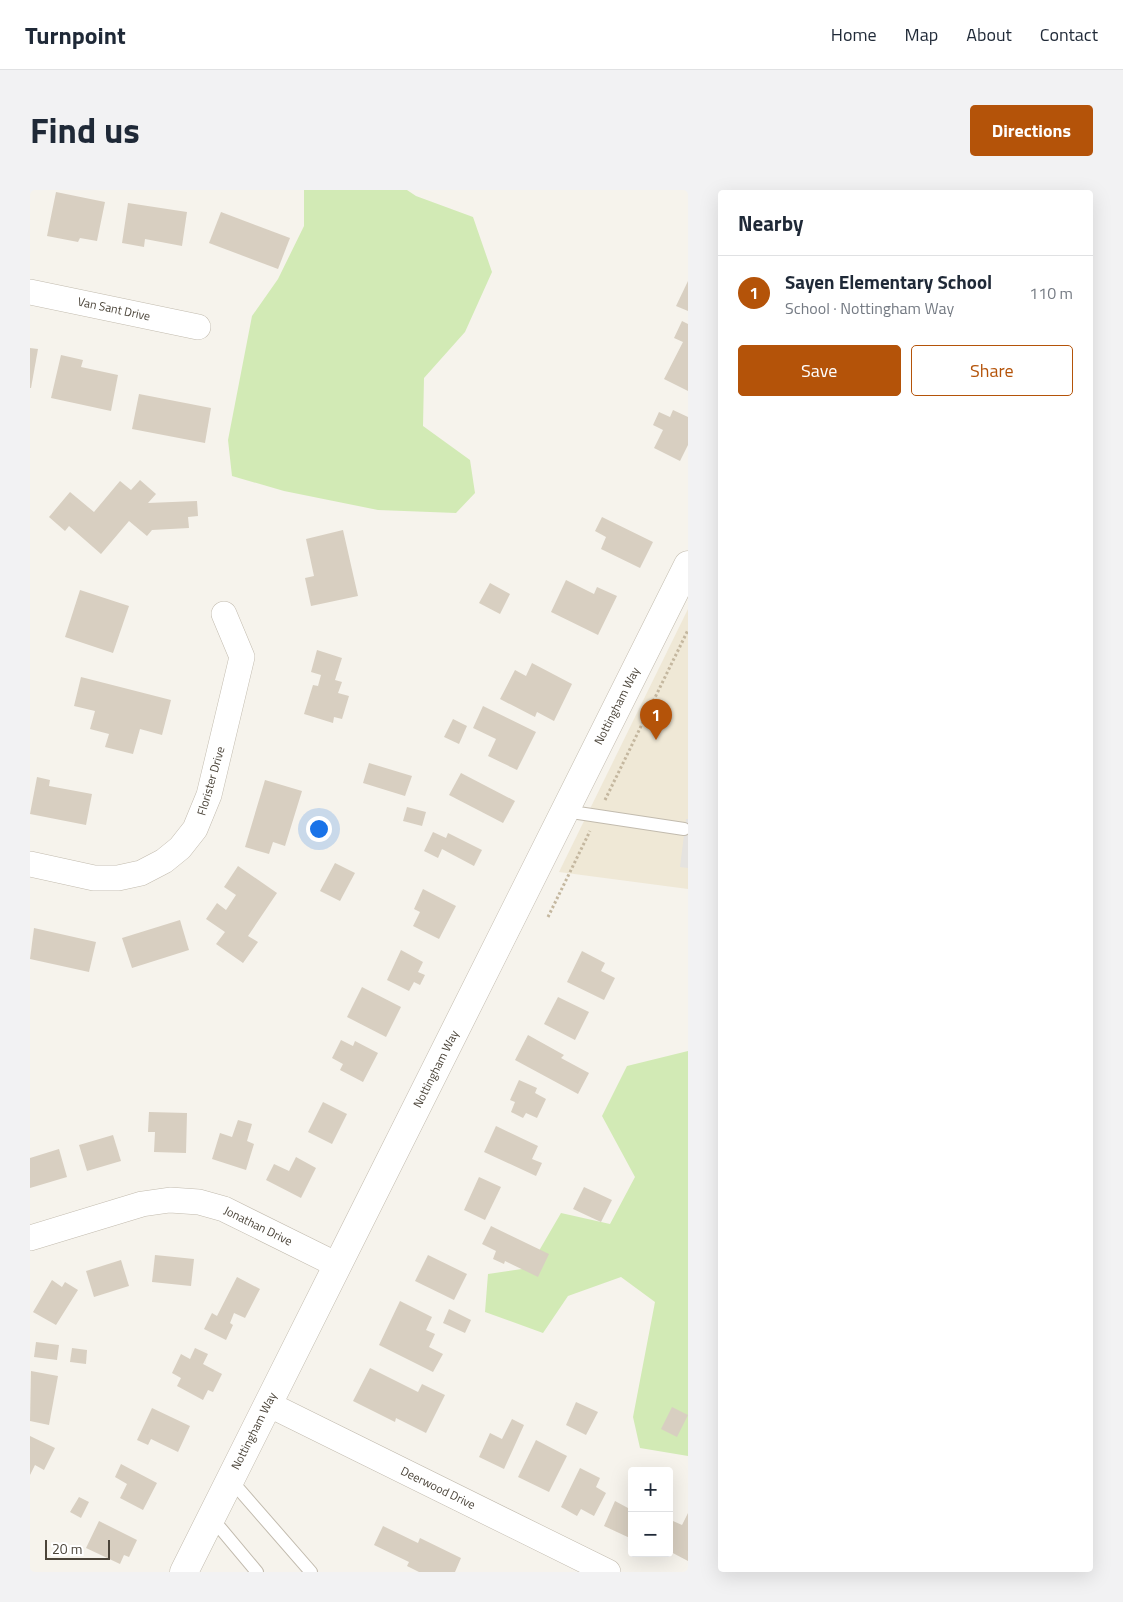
<!DOCTYPE html>
<html lang="en">
<head>
<meta charset="utf-8">
<style>
  :root { --surface:#fff; --page:#f2f2f3; --text:#1f2937; --muted:#747a83; --line:#e0e1e3; --accent:#b45309 }
  body { margin:0; font-family:"Titillium Web",sans-serif; background:var(--page); color:var(--text) }
  .controls { position:absolute; right:15px; bottom:15px; display:grid; overflow:hidden; border-radius:5px; box-shadow:0 5px 20px #0002 }
  .controls button { width:45px; height:45px; display:grid; place-items:center; padding:0; border:0; border-bottom:1px solid var(--line); background:var(--surface); color:var(--text); font:25px sans-serif }
  .scale { position:absolute; left:15px; bottom:12px; width:65px; box-sizing:border-box; padding-left:5px; border:2px solid #4b4439; border-top:0; font-size:14px; line-height:18px; white-space:nowrap; color:#4b4439; -webkit-text-stroke:4px #fff; paint-order:stroke }
  .you { position:absolute; left:288px; top:638px; width:18px; height:18px; margin:-12px; border:4px solid #fff; border-radius:50%; background:#1a73e8; box-shadow:0 0 0 8px #1a73e833 }
  .badge { display:grid; place-items:center; width:32px; height:32px; border-radius:50%; background:var(--accent); color:#fff; font-size:16px; font-weight:700 }
  .pin { position:absolute; translate:-50% -41px; filter:drop-shadow(0 1px 2px #0008) }
  .pin::after { content:''; position:absolute; top:26px; width:18px; height:15px; background:inherit; clip-path:polygon(0 0,100% 0,50% 100%) }
  .list { margin:0; padding:0; list-style:none }
  h2 { display:flex; justify-content:space-between; align-items:center; height:65px; margin:0; padding:0 20px; font-size:21px }
  h2 small { font-size:16px; font-weight:400; color:var(--muted) }
  .list li { display:grid; grid-template-columns:32px 1fr auto; gap:15px; align-items:center; box-sizing:border-box; height:75px; padding:0 20px; border-top:1px solid var(--line) }
  .list b { display:block; font-size:19px; white-space:nowrap }
  .list p { margin:0; font-size:16px; white-space:nowrap; color:var(--muted) }
  .list em { font-size:16px; font-style:normal; color:var(--muted) }
  .actions { display:flex; gap:10px; padding:15px 20px }
  .actions a { flex:1; padding:11px 0; border:1px solid var(--accent); border-radius:5px; text-align:center; font-size:18px; color:var(--accent) }
  .actions .main { background:var(--accent); color:#fff }
  .map { position:relative; flex:none; width:658px; height:1382px; overflow:hidden; border-radius:5px }
  header { display:flex; align-items:center; gap:30px; box-sizing:border-box; height:70px; padding:0 25px; background:var(--surface); border-bottom:1px solid var(--line) }
  header strong { font-size:24px }
  nav { display:flex; gap:28px; margin-inline-start:auto; font-size:18px }
  .intro { display:flex; align-items:center; justify-content:space-between; box-sizing:border-box; height:120px; padding:0 30px }
  h1 { margin:0; font-size:35px }
  .button { padding:12px 22px; border-radius:5px; background:var(--accent); color:#fff; font-size:18px; font-weight:700 }
  main { display:flex; gap:30px; padding:0 30px }
  aside { flex:1; background:var(--surface); border-radius:5px; box-shadow:0 5px 20px #0002 }
  .map>svg:first-child { display:block }
  .education { fill:#efe8d6 }
  .green { fill:#d2eab5 }
  .parking { fill:#e5e3e0 }
  .building { fill:#d8cfc1 }
  .lines { fill:none; stroke-linecap:round; stroke-linejoin:round }
  .service-casing { stroke:#c2bbae; stroke-width:14 }
  .minor-casing { stroke:#c2bbae; stroke-width:26 }
  .tertiary-casing { stroke:#c2bbae; stroke-width:29 }
  .path { stroke:#c4b79f; stroke-width:3; stroke-dasharray:2.5 2.5; stroke-linecap:butt }
  .service { stroke:#fff; stroke-width:12 }
  .minor { stroke:#fff; stroke-width:25 }
  .tertiary { stroke:#fff; stroke-width:28 }
  .labels { text-anchor:middle; stroke-width:5; stroke-linejoin:round; paint-order:stroke }
  .street-label { font-size:12px; fill:#4b4439; stroke:#fff }
</style>
</head>
<body>
<header>
<strong>Turnpoint</strong>
<nav><a>Home</a><a>Map</a><a>About</a><a>Contact</a></nav>
</header>
<div class="intro"><h1>Find us</h1><a class="button">Directions</a></div>
<main>
<div class="map">
<svg width="658" height="1382" viewBox="0 0 658 1382">
  <rect width="100%" height="100%" fill="#f6f3ec"/>
  <polygon class="education" points="658,419 658,699 529,682"/>
  <g class="green">
    <polygon points="274,0 377,0 386,6 443,27 462,82 435,142 394,188 393,236 440,270 445,303 426,323 348,320 254,301 202,286 198,250 222,126 248,89 274,36"/>
    <polygon points="658,861 658,1266 610,1258 603,1227 625,1112 591,1087 538,1106 513,1143 455,1122 458,1084 499,1078 531,1023 580,1034 605,987 572,926 597,876"/>
  </g>
  <polygon class="parking" points="656,629 658,629 658,678 650,677"/>
  <g class="building">
    <polygon points="26,2 75,12 67,51 50,48 48,52 17,46"/>
    <polygon points="98,13 157,22 152,56 115,49 114,57 92,53"/>
    <polygon points="191,22 260,48 248,79 179,53"/>
    <polygon points="658,91 658,121 646,116"/>
    <polygon points="652,131 658,134 658,201 634,189 653,152 644,148"/>
    <polygon points="0,158 8,159 1,198 0,198"/>
    <polygon points="31,165 53,170 51,177 88,185 81,221 21,208"/>
    <polygon points="109,204 181,218 175,253 102,239"/>
    <polygon points="643,220 658,227 658,255 650,271 624,258 633,240 623,235 629,222 640,227"/>
    <polygon points="110,290 126,304 118,313 167,311 168,326 158,327 159,338 122,340 117,346 99,331 71,364 39,336 35,341 19,327 40,302 64,322 90,291 101,300"/>
    <polygon points="572,327 623,352 610,378 571,359 576,347 565,341"/>
    <polygon points="313,340 328,406 281,416 275,388 284,386 276,349"/>
    <polygon points="536,390 564,404 567,397 587,406 568,445 521,422"/>
    <polygon points="460,393 480,404 470,424 449,413"/>
    <polygon points="50,400 99,416 83,463 35,447"/>
    <polygon points="287,460 312,468 305,490 312,492 308,503 319,506 312,529 304,527 303,533 274,524 283,495 288,496 291,485 281,482"/>
    <polygon points="502,473 542,494 524,531 507,522 505,527 470,509 485,480 496,486"/>
    <polygon points="51,487 141,510 132,545 110,539 103,564 75,557 79,544 60,539 65,521 44,516"/>
    <polygon points="453,516 506,542 487,580 458,566 466,549 443,538"/>
    <polygon points="423,529 437,536 429,554 414,547"/>
    <polygon points="339,573 382,586 375,606 333,593"/>
    <polygon points="431,583 485,611 473,633 419,605"/>
    <polygon points="7,587 20,590 19,596 62,604 56,635 0,624"/>
    <polygon points="235,590 272,601 255,656 243,652 239,664 215,657"/>
    <polygon points="377,617 396,622 392,636 373,631"/>
    <polygon points="403,642 416,648 418,643 452,660 444,676 412,659 408,668 394,661"/>
    <polygon points="305,673 325,683 310,711 290,701"/>
    <polygon points="208,676 247,703 218,746 228,752 213,773 186,754 195,742 176,729 187,713 196,720 206,705 194,697"/>
    <polygon points="393,699 426,716 409,749 383,736 390,722 384,719"/>
    <polygon points="150,730 159,760 102,778 92,748"/>
    <polygon points="4,738 66,752 59,782 0,769"/>
    <polygon points="371,760 393,772 388,782 395,785 390,795 384,792 379,801 357,790"/>
    <polygon points="552,761 575,773 571,781 585,788 574,810 537,792"/>
    <polygon points="332,797 371,817 356,847 317,827"/>
    <polygon points="528,807 559,822 545,850 514,834"/>
    <polygon points="498,845 534,865 531,868 559,883 548,904 485,870"/>
    <polygon points="311,850 323,856 325,851 348,863 333,892 310,880 313,874 302,868"/>
    <polygon points="489,890 507,898 505,903 516,909 507,928 496,923 493,928 481,922 485,912 480,910"/>
    <polygon points="293,912 317,924 302,954 278,942"/>
    <polygon points="119,922 157,923 156,963 124,962 125,942 118,942"/>
    <polygon points="208,930 222,934 217,951 224,954 216,980 182,969 190,943 202,947"/>
    <polygon points="466,936 508,956 502,969 512,973 506,986 454,962"/>
    <polygon points="83,945 91,971 57,981 49,955"/>
    <polygon points="29,959 37,987 0,998 0,968"/>
    <polygon points="266,967 286,978 271,1008 236,990 244,974 259,981"/>
    <polygon points="449,987 471,997 455,1030 434,1020"/>
    <polygon points="554,997 582,1010 571,1032 543,1019"/>
    <polygon points="461,1036 519,1064 508,1087 475,1071 474,1074 463,1069 466,1061 452,1054"/>
    <polygon points="125,1065 164,1069 161,1096 122,1092"/>
    <polygon points="398,1065 437,1084 424,1110 385,1091"/>
    <polygon points="91,1070 99,1096 64,1107 56,1081"/>
    <polygon points="207,1087 230,1099 215,1128 204,1123 200,1133 203,1135 196,1150 174,1139 182,1123 187,1126"/>
    <polygon points="22,1090 32,1097 35,1092 48,1100 26,1135 3,1122"/>
    <polygon points="370,1111 402,1127 396,1140 405,1144 399,1157 413,1164 403,1182 349,1155"/>
    <polygon points="419,1119 441,1130 435,1143 413,1133"/>
    <polygon points="6,1152 29,1155 27,1170 4,1167"/>
    <polygon points="42,1158 57,1160 56,1174 40,1172"/>
    <polygon points="165,1158 178,1164 173,1174 192,1184 183,1202 178,1200 173,1210 147,1196 151,1188 142,1183 151,1164 160,1169"/>
    <polygon points="340,1178 388,1202 392,1194 415,1205 396,1243 366,1228 365,1232 323,1211"/>
    <polygon points="1,1181 28,1186 19,1235 0,1231"/>
    <polygon points="546,1212 568,1222 556,1245 536,1235"/>
    <polygon points="642,1217 658,1225 647,1247 631,1239"/>
    <polygon points="122,1218 160,1236 148,1262 121,1249 118,1255 107,1250"/>
    <polygon points="482,1229 494,1235 474,1279 449,1267 460,1243 472,1249"/>
    <polygon points="0,1246 25,1258 14,1280 5,1275 0,1285"/>
    <polygon points="506,1250 537,1266 519,1302 488,1287"/>
    <polygon points="91,1274 127,1293 113,1320 90,1308 97,1294 85,1287"/>
    <polygon points="550,1278 570,1288 566,1297 576,1303 564,1326 551,1319 547,1326 531,1317"/>
    <polygon points="49,1307 59,1312 51,1328 40,1322"/>
    <polygon points="602,1310 602,1349 574,1336 585,1311 598,1318"/>
    <polygon points="658,1323 658,1371 639,1361 639,1337 643,1331 652,1335"/>
    <polygon points="69,1331 107,1350 99,1367 94,1365 90,1374 56,1358"/>
    <polygon points="353,1336 388,1353 390,1348 431,1368 425,1382 389,1382 377,1376 379,1372 344,1355"/>
  </g>
  <g class="lines">
    <defs>
      <g id="service">
        <polyline points="535,621 654,639"/>
        <polyline points="200,1289 281,1382"/>
        <polyline points="181,1327 227,1382"/>
      </g>
      <g id="minor">
        <polyline points="0,102 168,137"/>
        <polyline points="0,674 64,688 88,688 111,683 134,671 150,658 165,639 179,605 212,467 194,424"/>
        <polyline points="0,1048 112,1014 140,1010 169,1012 194,1019 307,1075"/>
        <polyline points="238,1214 578,1382"/>
      </g>
      <polyline id="tertiary" points="154,1382 658,375"/>
    </defs>
    <use href="#service" class="service-casing"/>
    <use href="#minor" class="minor-casing"/>
    <use href="#tertiary" class="tertiary-casing"/>
    <g class="path">
      <polyline points="575,610 658,440"/>
      <polyline points="518,727 560,641"/>
    </g>
    <use href="#service" class="service"/>
    <use href="#minor" class="minor"/>
    <use href="#tertiary" class="tertiary"/>
  </g>
  <g class="labels">
    <g class="street-label">
      <text transform="translate(84 119) rotate(12)" y="4">Van Sant Drive</text>
      <text transform="translate(587 516) rotate(-63)" y="4">Nottingham Way</text>
      <text transform="translate(181 591) rotate(-74)" y="4">Florister Drive</text>
      <text transform="translate(406 879) rotate(-63)" y="4">Nottingham Way</text>
      <text transform="translate(228 1036) rotate(26)" y="4">Jonathan Drive</text>
      <text transform="translate(224 1241) rotate(-63)" y="4">Nottingham Way</text>
      <text transform="translate(408 1298) rotate(26)" y="4">Deerwood Drive</text>
    </g>
  </g>
</svg>
<div class="controls">
<button>+</button>
<button>−</button>
</div>
<div class="scale">20 m</div>
<div class="you"></div>
<div class="pin badge" style="left:626px;top:550px">1</div>
</div>
<aside>
<h2>Nearby<small></small></h2>
<ul class="list">
<li><span class="badge">1</span><div><b>Sayen Elementary School</b><p>School · Nottingham Way</p></div><em>110 m</em></li>
</ul>
<div class="actions"><a class="main">Save</a><a>Share</a></div>
</aside>
</main>
</body>
</html>
